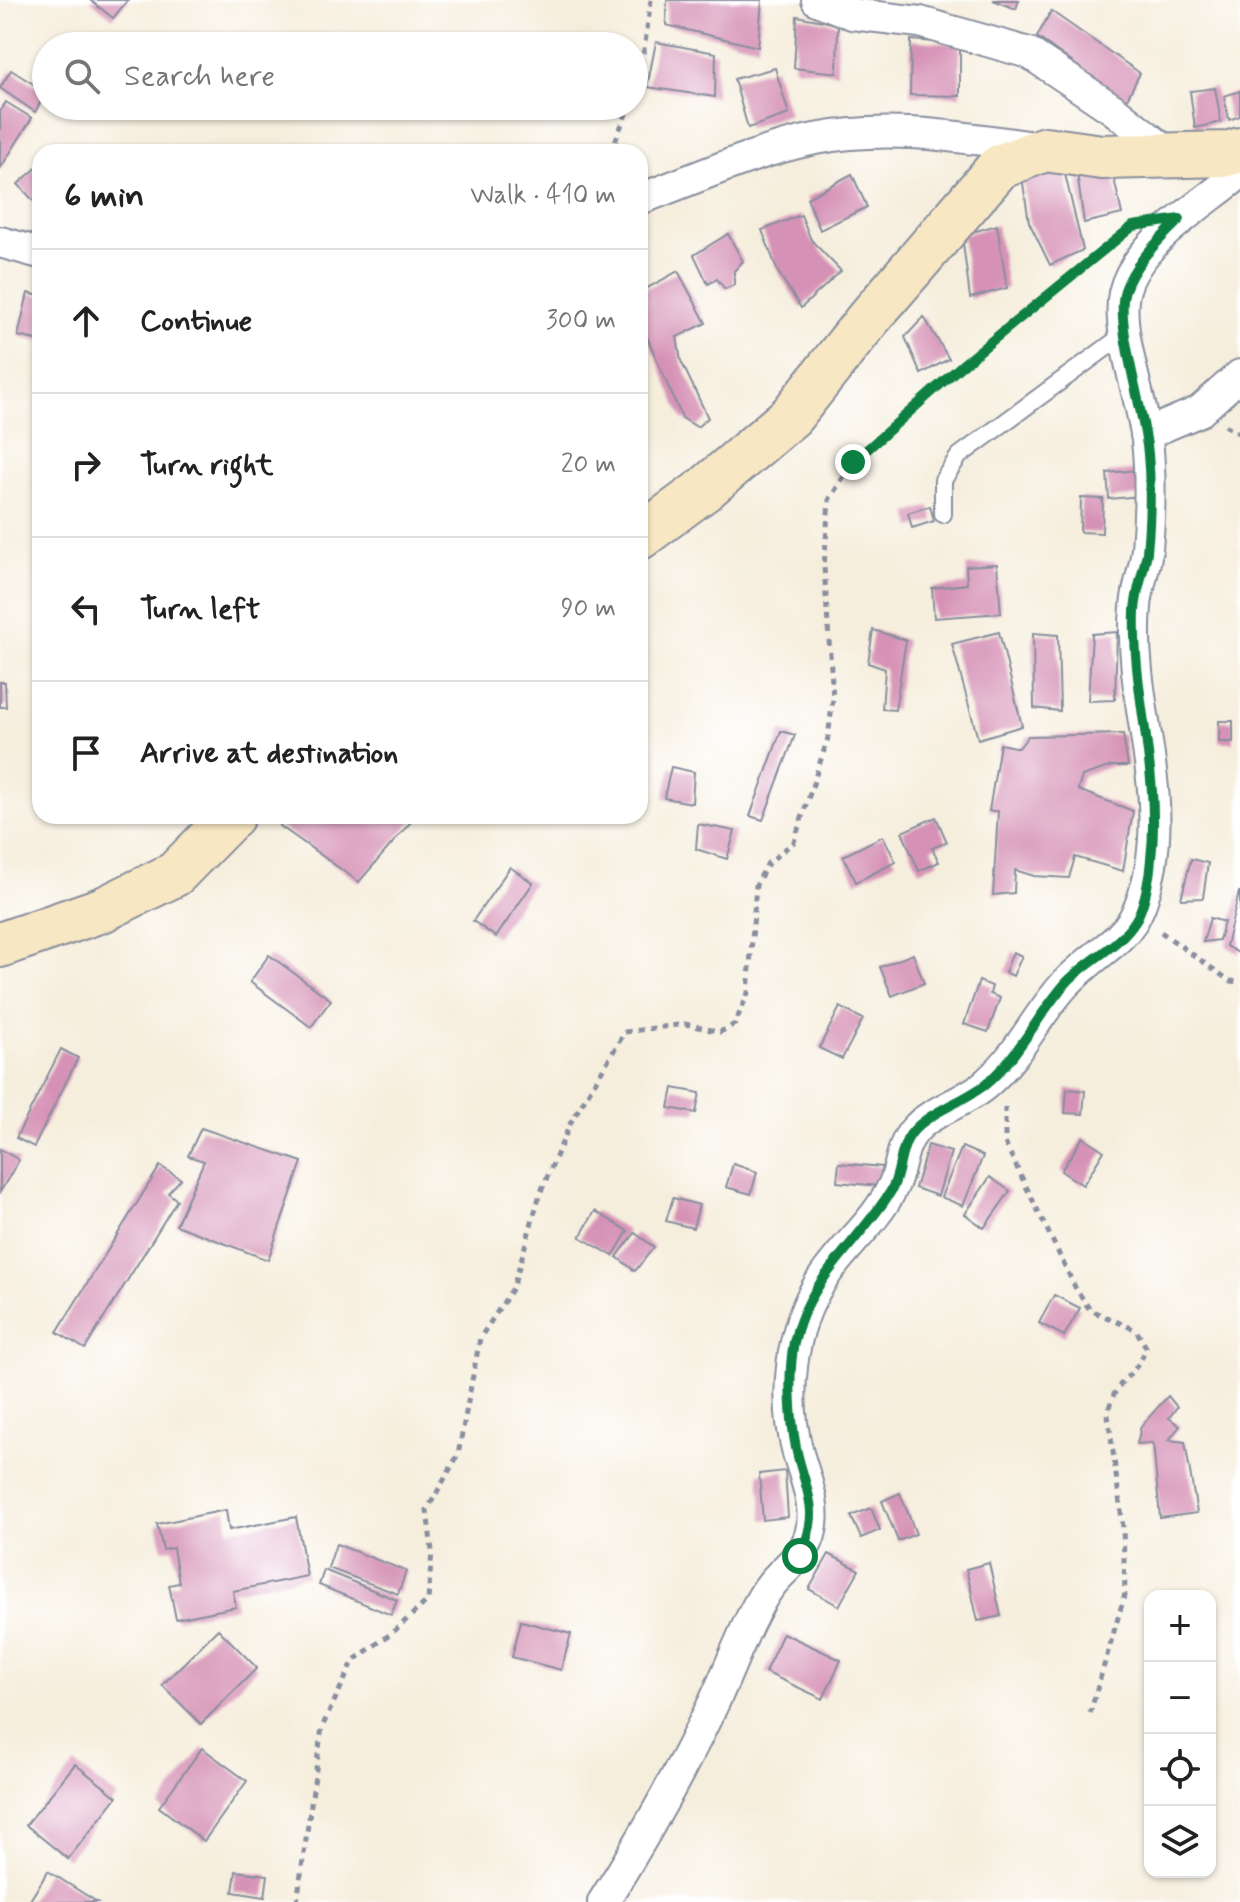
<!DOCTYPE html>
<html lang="en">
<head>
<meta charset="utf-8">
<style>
  :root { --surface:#fff; --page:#f2f2f2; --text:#222; --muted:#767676; --line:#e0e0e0 }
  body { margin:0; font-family:Mynerve,sans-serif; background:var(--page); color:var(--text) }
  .controls { position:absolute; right:24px; bottom:24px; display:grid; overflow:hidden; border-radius:16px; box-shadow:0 2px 6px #0004 }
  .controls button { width:72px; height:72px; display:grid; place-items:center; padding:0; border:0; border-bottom:2px solid var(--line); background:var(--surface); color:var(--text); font:40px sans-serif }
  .stop { position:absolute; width:24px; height:24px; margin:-18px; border:6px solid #0b8043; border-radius:50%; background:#fff }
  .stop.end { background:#0b8043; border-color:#fff; box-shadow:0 2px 8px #0008 }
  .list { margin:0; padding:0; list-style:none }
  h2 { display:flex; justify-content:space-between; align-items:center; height:104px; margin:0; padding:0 32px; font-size:34px }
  h2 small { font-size:26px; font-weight:400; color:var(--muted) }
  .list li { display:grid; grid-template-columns:52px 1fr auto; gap:24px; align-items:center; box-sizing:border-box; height:144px; padding:0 32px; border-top:2px solid var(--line) }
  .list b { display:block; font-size:30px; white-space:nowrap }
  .list em { font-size:26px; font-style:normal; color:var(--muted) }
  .icon { flex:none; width:44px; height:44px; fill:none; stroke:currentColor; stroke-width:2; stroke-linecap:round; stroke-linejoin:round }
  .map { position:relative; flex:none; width:1240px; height:1902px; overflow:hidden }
  .search { position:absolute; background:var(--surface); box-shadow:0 2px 6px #0004; left:32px; top:32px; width:616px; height:88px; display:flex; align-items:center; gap:20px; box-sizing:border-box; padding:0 28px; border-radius:44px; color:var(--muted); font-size:30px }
  .panel { position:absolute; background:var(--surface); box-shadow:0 2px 6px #0004; left:32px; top:144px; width:616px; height:680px; border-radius:24px }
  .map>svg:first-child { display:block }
  .building { fill:#d692b6 }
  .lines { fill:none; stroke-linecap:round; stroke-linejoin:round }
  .service-casing { stroke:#888e9e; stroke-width:20 }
  .minor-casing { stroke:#888e9e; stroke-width:34 }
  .secondary-casing { stroke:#888e9e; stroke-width:48 }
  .path { stroke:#888e9e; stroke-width:5; stroke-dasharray:6 6; stroke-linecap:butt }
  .service { stroke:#fff; stroke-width:16 }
  .minor { stroke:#fff; stroke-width:30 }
  .secondary { stroke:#f8e7c3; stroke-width:44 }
  .route { stroke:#0b8043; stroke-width:10 }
</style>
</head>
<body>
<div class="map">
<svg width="1240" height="1902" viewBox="0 0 1240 1902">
  <rect width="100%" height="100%" fill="#fff"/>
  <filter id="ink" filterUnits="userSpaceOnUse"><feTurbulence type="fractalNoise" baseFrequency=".0125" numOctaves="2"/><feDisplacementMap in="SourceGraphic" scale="16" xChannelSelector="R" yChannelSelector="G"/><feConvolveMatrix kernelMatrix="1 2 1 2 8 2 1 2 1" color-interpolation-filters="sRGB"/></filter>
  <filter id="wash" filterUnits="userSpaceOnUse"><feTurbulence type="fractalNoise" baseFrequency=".006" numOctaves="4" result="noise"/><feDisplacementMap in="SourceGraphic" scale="32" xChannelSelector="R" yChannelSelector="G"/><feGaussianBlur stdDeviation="1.8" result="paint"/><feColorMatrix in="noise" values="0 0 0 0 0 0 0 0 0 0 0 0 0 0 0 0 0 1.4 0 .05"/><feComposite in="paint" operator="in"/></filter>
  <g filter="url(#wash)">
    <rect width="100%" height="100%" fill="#f6eedd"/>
    <g id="blocks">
      <g class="building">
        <polygon points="90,0 128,0 113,18"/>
        <polygon points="667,0 762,0 758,47 666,25"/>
        <polygon points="993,0 1019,0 1016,9"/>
        <polygon points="1051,11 1140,73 1126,101 1037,37"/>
        <polygon points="797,16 838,24 837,73 794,68"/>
        <polygon points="911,40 960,44 960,96 910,95"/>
        <polygon points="656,42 716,53 715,97 647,87"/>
        <polygon points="775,68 789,114 748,128 734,79"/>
        <polygon points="11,70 46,92 35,112 0,88"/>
        <polygon points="1215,88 1221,122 1195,128 1190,91"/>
        <polygon points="1240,91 1240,116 1229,120 1224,96"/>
        <polygon points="6,102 32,118 0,169 0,112"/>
        <polygon points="40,165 40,208 18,184"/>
        <polygon points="1064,170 1083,250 1050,265 1029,222 1022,177"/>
        <polygon points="1077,173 1113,174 1122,214 1084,223"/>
        <polygon points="852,174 867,207 820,230 807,198"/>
        <polygon points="801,215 811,240 841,271 801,308 778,272 762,230"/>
        <polygon points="997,225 1007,288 970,298 962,235"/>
        <polygon points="728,234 743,261 734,271 734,285 725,289 717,279 708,284 694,255"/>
        <polygon points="678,271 706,323 677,337 681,361 708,418 697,427 682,418 640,321 640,292"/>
        <polygon points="28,293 40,296 40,341 18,336"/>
        <polygon points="924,317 949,359 921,374 905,337"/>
        <polygon points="1138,470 1141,496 1109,499 1107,473"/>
        <polygon points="1081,498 1103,499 1102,533 1080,532"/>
        <polygon points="930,506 934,521 912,528 908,513"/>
        <polygon points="997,564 1001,613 934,618 932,588 967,584 966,566"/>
        <polygon points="873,630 906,640 895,710 882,709 885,669 868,663"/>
        <polygon points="999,632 1022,726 978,739 952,644"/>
        <polygon points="1117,632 1115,700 1088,701 1092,634"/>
        <polygon points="1033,633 1058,635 1060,711 1034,708"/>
        <polygon points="0,682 5,682 6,707 0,707"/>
        <rect x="1219" y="721" width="14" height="21"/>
        <polygon points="781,731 795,735 763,820 750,816"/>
        <polygon points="1123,734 1128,766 1112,766 1082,776 1078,790 1133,811 1123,871 1075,857 1069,878 1034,876 1015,870 1014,893 993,895 998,811 989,811 1000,744 1019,748 1028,736"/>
        <polygon points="671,767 694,772 692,803 664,798"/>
        <polygon points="282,816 416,816 359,882 280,826"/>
        <polygon points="936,817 947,842 932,848 939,862 919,871 902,832"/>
        <polygon points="698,824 735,831 727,859 696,849"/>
        <polygon points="883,836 896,862 856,882 843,856"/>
        <polygon points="1191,859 1208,863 1203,898 1181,899"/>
        <polygon points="510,867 533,883 496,937 473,921"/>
        <polygon points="1239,892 1240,892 1240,954 1226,946"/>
        <polygon points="1210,918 1224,922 1219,940 1203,942"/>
        <polygon points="1013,952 1022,956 1013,976 1005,972"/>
        <polygon points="913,954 924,983 892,996 880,967"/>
        <polygon points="269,955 331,1000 311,1027 250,982"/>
        <polygon points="979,981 992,986 990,994 1000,998 988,1032 964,1024"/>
        <polygon points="840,1007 863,1019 842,1059 819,1048"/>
        <polygon points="61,1049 78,1058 34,1147 16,1138"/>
        <polygon points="673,1088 700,1093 696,1113 669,1108"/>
        <polygon points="1067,1089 1085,1091 1083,1114 1065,1113"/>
        <polygon points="201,1128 302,1162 268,1260 176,1225 204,1161 188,1156"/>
        <polygon points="1083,1137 1104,1151 1083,1185 1061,1171"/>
        <polygon points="928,1145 951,1152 938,1196 915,1188"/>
        <polygon points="962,1147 983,1156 963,1206 941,1197"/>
        <polygon points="0,1149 19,1160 0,1192"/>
        <polygon points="839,1163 882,1167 880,1186 837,1182"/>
        <polygon points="733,1164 757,1172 751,1194 726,1187"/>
        <polygon points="160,1166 181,1179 168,1193 177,1200 85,1349 57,1332"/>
        <polygon points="990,1177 1010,1191 984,1228 965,1214"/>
        <polygon points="673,1198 699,1205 693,1228 666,1221"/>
        <polygon points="595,1211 628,1231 613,1256 580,1237"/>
        <polygon points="635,1233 654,1247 635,1271 617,1257"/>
        <polygon points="1054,1295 1080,1308 1064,1336 1039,1323"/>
        <polygon points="1168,1396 1177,1407 1169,1418 1180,1426 1169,1440 1185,1442 1197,1513 1160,1518 1153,1443 1137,1444 1141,1426"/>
        <polygon points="785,1471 788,1517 763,1520 759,1474"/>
        <polygon points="900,1493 916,1534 898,1541 882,1501"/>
        <polygon points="871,1508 880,1530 861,1538 851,1516"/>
        <polygon points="226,1510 229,1530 296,1517 307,1576 233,1591 236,1607 176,1619 169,1585 179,1583 173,1548 163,1550 157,1524"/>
        <polygon points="336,1544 406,1571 398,1594 328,1568"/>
        <polygon points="829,1554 859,1570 839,1606 809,1589"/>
        <polygon points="989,1563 1001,1616 978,1621 966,1569"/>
        <polygon points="324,1570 397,1600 391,1615 319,1585"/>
        <polygon points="521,1621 571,1634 561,1670 512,1657"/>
        <polygon points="218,1629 257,1668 201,1724 162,1685"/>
        <polygon points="783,1633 841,1660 823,1699 765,1672"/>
        <polygon points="202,1748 247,1781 204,1841 159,1807"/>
        <polygon points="75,1764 117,1797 68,1859 26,1825"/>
        <polygon points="48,1871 97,1902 29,1902"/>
        <polygon points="236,1871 268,1875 265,1897 233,1892"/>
      </g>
    </g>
  </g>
  <g filter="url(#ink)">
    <use href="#blocks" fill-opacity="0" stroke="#888e9e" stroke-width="2"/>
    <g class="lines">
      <defs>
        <polyline id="service" points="943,514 943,480 959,456 1126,333"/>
        <g id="minor">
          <polyline points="817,0 852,14 920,22 1029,53 1114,110 1171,155"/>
          <path d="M640,199C697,178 755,151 815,139C891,124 967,138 1042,148"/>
          <polyline points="0,242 40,253"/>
          <polyline points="1146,434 1200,411 1240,375"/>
          <path d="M603,1902C644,1838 681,1771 714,1702C730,1669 749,1614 770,1586C784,1567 806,1556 811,1531C817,1505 805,1478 798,1453C783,1398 790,1329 821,1281C842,1248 877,1221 893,1186C902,1168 900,1147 914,1131C931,1110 967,1102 988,1082C1021,1053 1038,1012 1068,981C1116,934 1137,941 1151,865C1166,778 1128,694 1136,607C1137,588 1145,569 1147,549C1150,513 1151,476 1147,440C1142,399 1116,331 1124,293C1135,243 1204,204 1240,173"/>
        </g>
        <g id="secondary">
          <polyline points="640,537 705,489 791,416 868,319 999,167 1045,149 1102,157 1227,154 1240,150"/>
          <polyline points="0,945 104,909 175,874 232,816"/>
        </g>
      </defs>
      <use href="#service" class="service-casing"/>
      <use href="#minor" class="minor-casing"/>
      <use href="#secondary" class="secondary-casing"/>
      <g class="path">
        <polyline points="634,88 644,50 651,0"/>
        <polyline points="611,152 629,106"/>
        <polyline points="1225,425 1240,434"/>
        <polyline points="1161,932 1230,981 1240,982"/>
        <path d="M1005,1107V1143L1075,1287L1090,1310L1136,1330L1146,1347C1137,1379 1113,1377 1108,1415L1123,1527L1125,1594L1090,1713"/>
        <polyline points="297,1902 322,1727 354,1660 392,1633 428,1600 432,1551 427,1510 458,1455 480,1338 513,1288 540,1194 571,1122 625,1032 685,1024 720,1032 735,1024 748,993 756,885 768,863 794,842 828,738 833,698 824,567 829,500 853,462 961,366 1113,242"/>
      </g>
      <use href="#service" class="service"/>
      <use href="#minor" class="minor"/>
      <use href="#secondary" class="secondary"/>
    </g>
  </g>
  <g class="lines" filter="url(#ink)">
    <path class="route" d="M800,1556C822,1508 806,1494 796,1448C790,1416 788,1374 794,1342C808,1279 859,1242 891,1191C900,1175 899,1156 907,1140C920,1114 963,1103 986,1084C1019,1056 1037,1016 1065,984C1087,960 1120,947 1137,918C1145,903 1150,876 1151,859C1161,774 1132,695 1135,611C1136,591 1144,571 1147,552C1150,520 1151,486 1148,454C1145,413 1114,324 1125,290C1135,261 1160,240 1180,219L1133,226L961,366L853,462"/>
  </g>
</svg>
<div class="controls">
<button>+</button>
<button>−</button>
<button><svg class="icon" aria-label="locate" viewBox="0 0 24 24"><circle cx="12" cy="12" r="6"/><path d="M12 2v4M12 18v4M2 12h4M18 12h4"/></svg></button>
<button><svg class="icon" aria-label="layers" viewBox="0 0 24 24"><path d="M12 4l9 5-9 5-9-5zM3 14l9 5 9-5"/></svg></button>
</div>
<div class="stop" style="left:800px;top:1556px"></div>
<div class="stop end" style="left:853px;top:462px"></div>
<div class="search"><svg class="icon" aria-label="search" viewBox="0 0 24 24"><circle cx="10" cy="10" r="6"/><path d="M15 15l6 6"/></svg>Search here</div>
<section class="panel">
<h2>6 min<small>Walk · 410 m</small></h2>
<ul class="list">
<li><svg class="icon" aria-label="ahead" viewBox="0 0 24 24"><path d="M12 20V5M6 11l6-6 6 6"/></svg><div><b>Continue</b></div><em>300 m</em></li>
<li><svg class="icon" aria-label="right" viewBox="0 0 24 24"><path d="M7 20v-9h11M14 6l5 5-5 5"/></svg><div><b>Turn right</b></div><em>20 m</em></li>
<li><svg class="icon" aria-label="left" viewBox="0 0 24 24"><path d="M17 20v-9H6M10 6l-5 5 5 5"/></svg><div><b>Turn left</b></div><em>90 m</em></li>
<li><svg class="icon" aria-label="arrive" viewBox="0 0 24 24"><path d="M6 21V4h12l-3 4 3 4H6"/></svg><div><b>Arrive at destination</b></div></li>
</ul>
</section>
</div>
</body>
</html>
